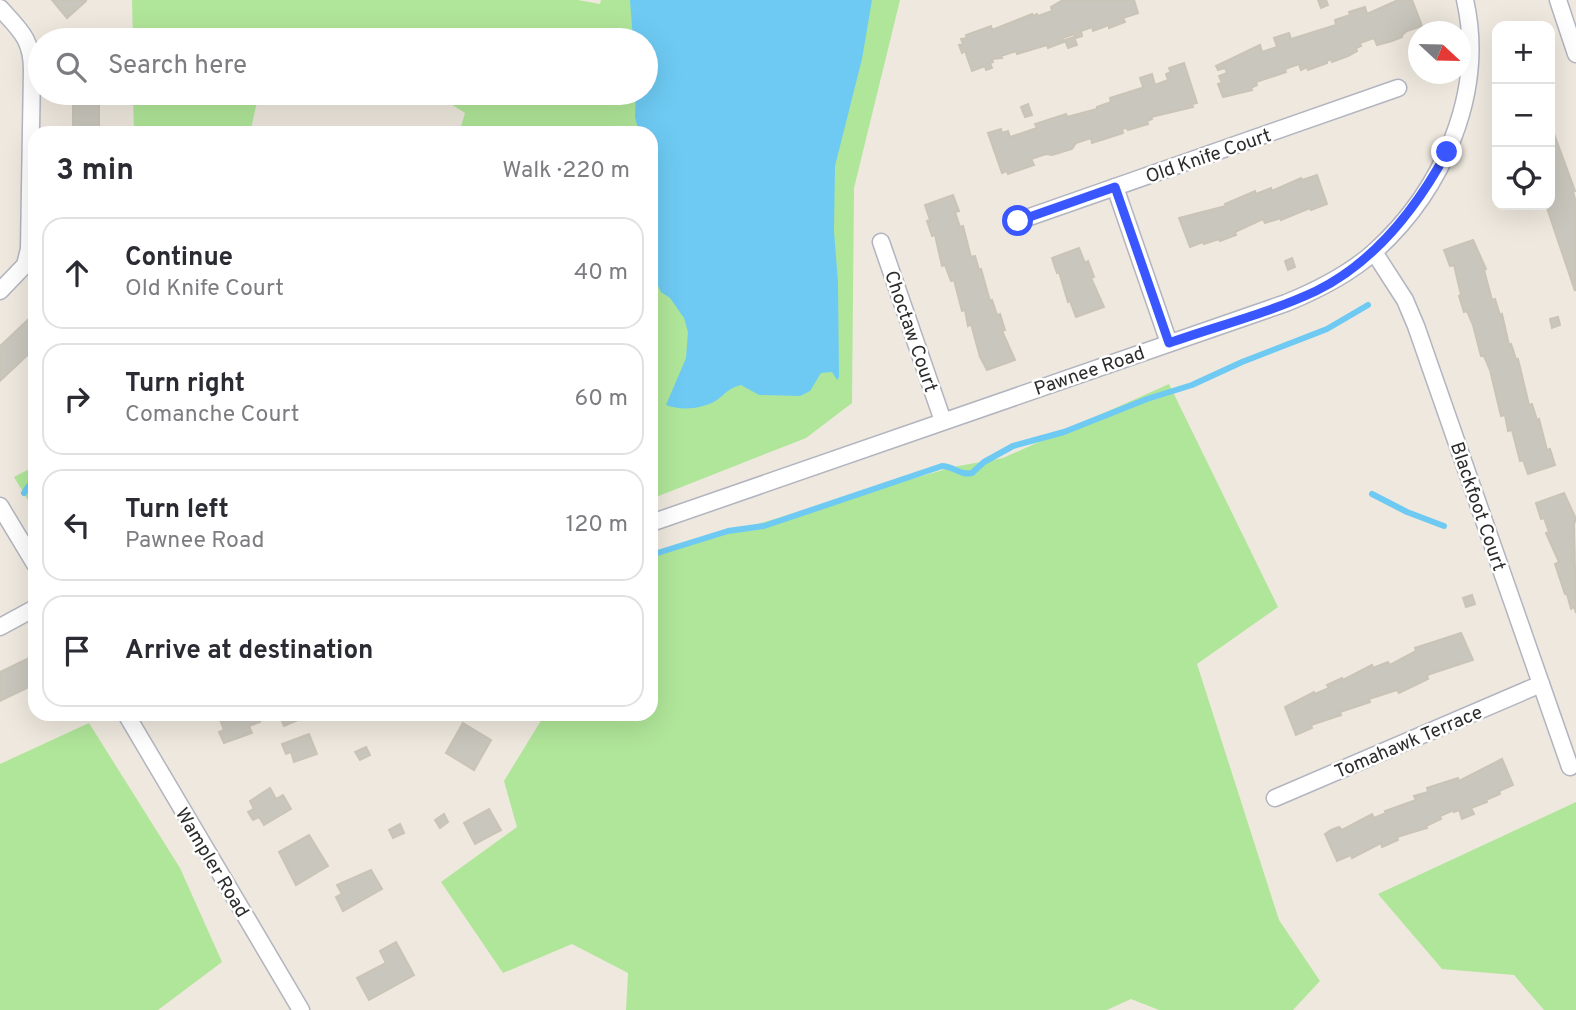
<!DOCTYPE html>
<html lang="en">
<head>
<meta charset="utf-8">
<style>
  :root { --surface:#fff; --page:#f7f7f7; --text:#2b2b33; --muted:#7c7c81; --line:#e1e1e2 }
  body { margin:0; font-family:Overpass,sans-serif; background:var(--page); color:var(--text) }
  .controls { position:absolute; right:21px; top:21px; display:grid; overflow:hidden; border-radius:14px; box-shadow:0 7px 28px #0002 }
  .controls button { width:63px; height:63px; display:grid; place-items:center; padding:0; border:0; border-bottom:2px solid var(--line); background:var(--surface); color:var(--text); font:35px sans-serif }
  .compass { position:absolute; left:1408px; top:21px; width:63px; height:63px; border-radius:50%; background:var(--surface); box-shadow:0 7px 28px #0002; rotate:112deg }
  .stop { position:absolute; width:21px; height:21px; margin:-16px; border:5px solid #3a57ff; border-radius:50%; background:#fff }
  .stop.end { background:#3a57ff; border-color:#fff; box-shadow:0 2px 7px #0008 }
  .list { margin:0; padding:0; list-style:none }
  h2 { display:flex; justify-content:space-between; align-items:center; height:91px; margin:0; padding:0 28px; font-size:30px }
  h2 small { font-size:23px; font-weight:400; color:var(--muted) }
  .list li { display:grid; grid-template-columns:46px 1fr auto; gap:21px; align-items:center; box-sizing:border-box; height:112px; margin:0 14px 14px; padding:0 14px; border:2px solid var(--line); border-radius:21px }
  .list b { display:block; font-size:26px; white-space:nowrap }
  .list p { margin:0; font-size:23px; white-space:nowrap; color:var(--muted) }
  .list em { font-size:23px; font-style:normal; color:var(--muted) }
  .icon { flex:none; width:38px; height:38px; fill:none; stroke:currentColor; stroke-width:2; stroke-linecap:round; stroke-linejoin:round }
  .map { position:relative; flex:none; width:1576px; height:1010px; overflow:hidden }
  .search { position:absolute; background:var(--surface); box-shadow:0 7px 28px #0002; left:28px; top:28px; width:630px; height:77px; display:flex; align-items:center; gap:18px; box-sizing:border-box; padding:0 24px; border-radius:38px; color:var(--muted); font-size:26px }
  .panel { position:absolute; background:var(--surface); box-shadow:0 7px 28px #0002; left:28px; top:126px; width:630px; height:595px; border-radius:21px }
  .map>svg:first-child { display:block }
  .green { fill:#b0e699 }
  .water { fill:#6ecaf3 }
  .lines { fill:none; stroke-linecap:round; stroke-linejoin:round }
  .stream { stroke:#6ecaf3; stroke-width:6 }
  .building { fill:#c9c6bd; stroke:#cac4b7; stroke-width:2 }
  .minor-casing { stroke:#b2b4c0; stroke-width:19 }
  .minor { stroke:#fff; stroke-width:16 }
  .route { stroke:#3a57ff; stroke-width:9 }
  .labels { text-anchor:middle; stroke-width:5; stroke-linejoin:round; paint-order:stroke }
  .street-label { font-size:19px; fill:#2c2c2c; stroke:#fff }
</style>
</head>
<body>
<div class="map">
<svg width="1576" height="1010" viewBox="0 0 1576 1010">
  <rect width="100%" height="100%" fill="#eee8de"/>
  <g class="green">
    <polygon points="132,0 578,0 600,4 601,0 900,0 854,188 852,403 806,438 651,499 651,133 459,133 465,113 433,93 646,93 646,40 133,40"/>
    <polygon points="133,93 259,93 250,133 134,133"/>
    <polygon points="1169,384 1278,607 1197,664 1279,920 1320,981 1293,1010 1159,1010 1131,999 1107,1010 626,1010 628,973 572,944 503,973 441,882 517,827 504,781 545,714 651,714 651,555 953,467 1003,458"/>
    <polygon points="35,466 35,512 14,477"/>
    <polygon points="89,723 180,868 222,962 158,1010 0,1010 0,764"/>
    <polygon points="1576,802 1576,1010 1544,1010 1514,975 1442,969 1378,894"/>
  </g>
  <path class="water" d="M630,0H872L862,59L835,166L834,231L838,282L839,377L837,380L832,372L821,373L810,391L800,396L759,395L741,385C729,388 726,393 717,400C703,409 681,411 666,405L686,358L688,332L684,318L670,298L661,292L658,286L651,260V133H639L635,117L636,93H646V40H633Z"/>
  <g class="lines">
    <g class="stream">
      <polyline points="651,344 653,345"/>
      <polyline points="24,493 35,477"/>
      <polyline points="1372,494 1407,512 1444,526"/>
      <path d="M651,555L728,531L764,526L942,466C953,466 961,476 972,473L984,462L1013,446L1064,432L1147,399L1192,385L1242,362L1327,329L1368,305"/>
    </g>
  </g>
  <g class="building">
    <polygon points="52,0 86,0 86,1 67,18"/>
    <polygon points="1063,0 1134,0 1138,13 1123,18 1125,22 1109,28 1109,25 1093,31 1092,27 1081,31 1082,36 1076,38 1074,34 1063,38 1064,42 1048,48 1047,45 1017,54 1016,51 1001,56 1002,58 992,59 993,62 990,63 992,68 986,70 985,66 972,71 965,51 962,53 959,45 963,44 961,39 967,38 966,35 991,26 992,30 1032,14 1032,16 1037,14 1038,16 1052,11 1051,7"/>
    <polygon points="1318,0 1326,0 1328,5 1321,8"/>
    <polygon points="1398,0 1412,0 1422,26 1407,31 1402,35 1402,37 1392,41 1377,45 1374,38 1360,43 1361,46 1356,48 1357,51 1348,56 1332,62 1331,59 1327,61 1327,63 1308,70 1307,67 1301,70 1299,64 1285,69 1286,72 1256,82 1257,85 1251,88 1252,90 1223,97 1218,84 1222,83 1219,76 1227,73 1225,68 1218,70 1216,66 1260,45 1262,52 1277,47 1274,38 1289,33 1291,39 1336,25 1335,20 1350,15 1349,12 1365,7 1367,14"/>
    <rect x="74" y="30" width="25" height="10"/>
    <polygon points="1074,37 1077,45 1068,48 1065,40"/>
    <polygon points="1184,63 1197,103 1192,104 1193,107 1151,117 1152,119 1147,121 1148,124 1128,130 1127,128 1122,129 1123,133 1092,143 1091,138 1076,143 1072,149 1052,155 1046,154 1031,159 1034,165 1008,174 1007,171 1002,173 988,133 1001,129 1002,133 1008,131 1010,137 1037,128 1035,124 1066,114 1067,117 1097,109 1097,107 1111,102 1110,98 1142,88 1144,90 1140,78 1152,74 1155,85 1168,80 1166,74 1171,72 1169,68"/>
    <rect x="73" y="93" width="26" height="40"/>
    <polygon points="1028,104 1032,115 1025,117 1021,107"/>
    <polygon points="1553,131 1575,191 1573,192 1576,202 1575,291 1546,205 1550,205 1550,132"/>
    <polygon points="1317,175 1327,204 1311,210 1310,208 1281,220 1281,218 1265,223 1263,219 1235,232 1236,235 1220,241 1219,239 1204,244 1203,242 1190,247 1179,218 1226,206 1225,204 1255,191 1256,194 1271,188 1272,191 1301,178 1302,180"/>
    <polygon points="953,195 959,211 955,212 960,227 963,226 971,257 975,256 979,270 981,269 990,301 992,300 997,315 1000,314 1005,330 1002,331 1015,360 987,370 980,357 971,324 968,326 965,310 962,311 954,280 951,281 945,265 942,266 935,235 932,236 927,221 930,220 925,205"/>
    <polygon points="1473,240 1486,269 1484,270 1492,300 1495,299 1500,315 1502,314 1509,345 1511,344 1516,359 1518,359 1529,405 1532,404 1537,420 1539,419 1547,450 1550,449 1555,465 1528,474 1523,460 1520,461 1512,430 1508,431 1505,415 1501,416 1490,370 1484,356 1481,356 1473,325 1467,311 1464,312 1459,296 1461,295 1454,265 1450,266 1444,250"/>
    <polygon points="1079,248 1085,263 1088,261 1094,277 1091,278 1104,307 1076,317 1070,301 1068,302 1059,272 1057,273 1052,258"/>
    <polygon points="1292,258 1295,267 1288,270 1285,261"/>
    <polygon points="35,313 35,348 0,381 0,346"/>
    <polygon points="1558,317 1560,325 1552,328 1550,319"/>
    <polygon points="1564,493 1576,519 1574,524 1576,613 1574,607 1571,609 1567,594 1565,594 1555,564 1559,562 1546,533 1549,532 1544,518 1541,519 1536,503"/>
    <polygon points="1472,595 1475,604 1466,607 1463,598"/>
    <polygon points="1461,633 1473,660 1427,675 1428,679 1399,693 1397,690 1369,699 1370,702 1340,712 1341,715 1311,725 1312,728 1296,735 1285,707 1314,692 1315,694 1329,688 1327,685 1342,678 1343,680 1372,665 1373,668 1388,662 1390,665 1416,651 1415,648"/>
    <polygon points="35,655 35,684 0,701 0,672"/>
    <polygon points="222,714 257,714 260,722 249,726 252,733 224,743 219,732 224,730 219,717"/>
    <polygon points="279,714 302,714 303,718 284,726"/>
    <polygon points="463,723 491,740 474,770 446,753"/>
    <polygon points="309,734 317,754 294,762 291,752 286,754 282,744"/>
    <polygon points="366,747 370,755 360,760 355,752"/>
    <polygon points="1502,759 1513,785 1499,791 1500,794 1486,800 1487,802 1471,808 1474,814 1462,819 1459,810 1454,812 1454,810 1440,816 1441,819 1426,826 1427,828 1397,837 1398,840 1382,847 1381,843 1352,858 1351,855 1337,861 1325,834 1331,830 1339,827 1342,830 1372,814 1374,818 1386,813 1385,811 1416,800 1414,796 1428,792 1427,788 1458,778 1459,781"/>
    <polygon points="270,788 276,799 283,795 291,809 264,825 259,817 253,820 248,812 254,809 250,801"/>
    <polygon points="489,809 501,830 475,844 464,823"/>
    <polygon points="444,814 448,822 440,828 435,820"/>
    <polygon points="400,824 404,833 393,838 389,830"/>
    <polygon points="309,835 328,866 296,885 279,852"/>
    <polygon points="371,870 382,889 343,911 336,897 342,894 337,885"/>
    <polygon points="396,942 414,975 369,1000 357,978 386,963 380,951"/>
  </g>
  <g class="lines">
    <defs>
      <g id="minor">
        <polyline points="1558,0 1576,54"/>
        <path d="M0,8C20,30 32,39 32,70L29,249L25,265L0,291"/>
        <polyline points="1115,187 1169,343"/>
        <polyline points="1018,221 1398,88"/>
        <polyline points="881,242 943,421"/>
        <polyline points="1374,252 1405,300 1416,326 1570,767"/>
        <polyline points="0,506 35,564"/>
        <path d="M651,523L1286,303C1318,290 1348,275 1374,252C1443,190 1486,92 1465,0"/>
        <polyline points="0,627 35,608"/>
        <polyline points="126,714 301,1010"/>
        <polyline points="1275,798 1541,684"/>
      </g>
    </defs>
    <use href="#minor" class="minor-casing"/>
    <use href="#minor" class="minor"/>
  </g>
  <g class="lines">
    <path class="route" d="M1018,221L1115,187L1169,343C1217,326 1269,313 1316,291C1375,262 1416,209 1447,152"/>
  </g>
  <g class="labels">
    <g class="street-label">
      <text transform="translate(1208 155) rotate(-19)" y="7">Old Knife Court</text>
      <text transform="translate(912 331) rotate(71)" y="7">Choctaw Court</text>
      <text transform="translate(1089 370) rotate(-19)" y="7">Pawnee Road</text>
      <text transform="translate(1479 506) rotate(71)" y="7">Blackfoot Court</text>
      <text transform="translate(1408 741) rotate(-23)" y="7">Tomahawk Terrace</text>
      <text transform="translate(213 862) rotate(59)" y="7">Wampler Road</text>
    </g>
  </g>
</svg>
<div class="controls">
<button>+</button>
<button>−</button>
<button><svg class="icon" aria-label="locate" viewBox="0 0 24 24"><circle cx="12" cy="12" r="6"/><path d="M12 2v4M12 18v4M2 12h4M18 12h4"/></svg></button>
</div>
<svg class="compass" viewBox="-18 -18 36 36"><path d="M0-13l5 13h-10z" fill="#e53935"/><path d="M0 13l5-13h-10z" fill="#7c7c81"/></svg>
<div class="stop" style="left:1018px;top:221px"></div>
<div class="stop end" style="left:1447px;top:152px"></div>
<div class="search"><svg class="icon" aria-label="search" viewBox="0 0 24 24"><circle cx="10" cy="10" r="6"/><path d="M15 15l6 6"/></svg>Search here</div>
<section class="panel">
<h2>3 min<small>Walk · 220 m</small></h2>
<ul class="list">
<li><svg class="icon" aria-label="ahead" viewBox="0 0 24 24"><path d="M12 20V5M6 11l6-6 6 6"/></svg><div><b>Continue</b><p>Old Knife Court</p></div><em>40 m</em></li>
<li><svg class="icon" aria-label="right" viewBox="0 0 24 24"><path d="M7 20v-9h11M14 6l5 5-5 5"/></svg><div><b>Turn right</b><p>Comanche Court</p></div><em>60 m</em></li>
<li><svg class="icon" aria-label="left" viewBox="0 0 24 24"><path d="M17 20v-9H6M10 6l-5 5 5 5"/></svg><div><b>Turn left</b><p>Pawnee Road</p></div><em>120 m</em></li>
<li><svg class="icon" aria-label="arrive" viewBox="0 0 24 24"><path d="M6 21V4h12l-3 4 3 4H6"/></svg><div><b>Arrive at destination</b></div></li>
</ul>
</section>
</div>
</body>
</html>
